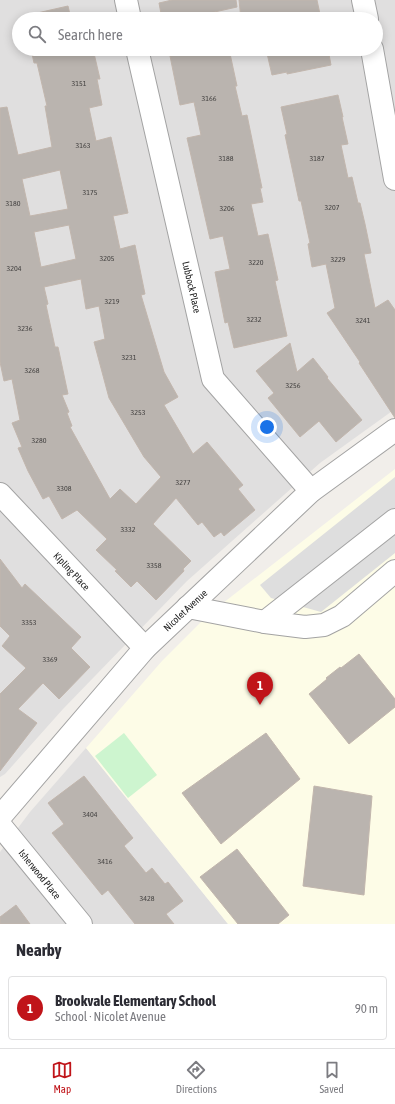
<!DOCTYPE html>
<html lang="en">
<head>
<meta charset="utf-8">
<style>
  :root { --surface:#fff; --page:#f7f7f7; --text:#2b2b33; --muted:#7c7c81; --line:#e1e1e2; --accent:#c01419 }
  body { margin:0; font-family:"Asap Condensed",sans-serif; background:var(--page); color:var(--text) }
  .you { position:absolute; left:267px; top:427px; width:14px; height:14px; margin:-10px; border:3px solid #fff; border-radius:50%; background:#1a73e8; box-shadow:0 0 0 6px #1a73e833 }
  .badge { display:grid; place-items:center; width:26px; height:26px; border-radius:50%; background:var(--accent); color:#fff; font-size:13px; font-weight:700 }
  .pin { position:absolute; translate:-50% -33px; filter:drop-shadow(0 1px 2px #0008) }
  .pin::after { content:''; position:absolute; top:21px; width:14px; height:12px; background:inherit; clip-path:polygon(0 0,100% 0,50% 100%) }
  .list { margin:0; padding:0; list-style:none }
  h2 { display:flex; justify-content:space-between; align-items:center; height:52px; margin:0; padding:0 16px; font-size:17px }
  h2 small { font-size:13px; font-weight:400; color:var(--muted) }
  .list li { display:grid; grid-template-columns:26px 1fr auto; gap:12px; align-items:center; box-sizing:border-box; height:64px; margin:0 8px 8px; padding:0 8px; border:1px solid var(--line); border-radius:4px }
  .list b { display:block; font-size:15px; white-space:nowrap }
  .list p { margin:0; font-size:13px; white-space:nowrap; color:var(--muted) }
  .list em { font-size:13px; font-style:normal; color:var(--muted) }
  .icon { flex:none; width:22px; height:22px; fill:none; stroke:currentColor; stroke-width:2; stroke-linecap:round; stroke-linejoin:round }
  .map { position:relative; flex:none; width:395px; height:924px; overflow:hidden }
  .search { position:absolute; background:var(--surface); box-shadow:0 2px 10px #0003; left:12px; right:12px; top:12px; height:44px; display:flex; align-items:center; gap:10px; box-sizing:border-box; padding:0 14px; border-radius:22px; color:var(--muted); font-size:15px }
  .sheet { height:124px; background:var(--surface) }
  nav { display:flex; justify-content:space-around; align-items:center; box-sizing:border-box; height:56px; border-top:1px solid var(--line); background:var(--surface); font-size:11px; color:var(--muted) }
  nav a { display:grid; justify-items:center; gap:2px }
  nav .on { color:var(--accent) }
  .map>svg:first-child { display:block }
  .residential { fill:#e0dfdf; fill-rule:evenodd }
  .education { fill:#fdfce7 }
  .park { fill:#cdf5cf }
  .parking { fill:#dedede }
  .building { fill:#bab4af; stroke:#c2b6ad; fill-rule:evenodd }
  .lines { fill:none; stroke-linecap:round; stroke-linejoin:round }
  .minor-casing { stroke:#a3a3a3; stroke-width:24 }
  .minor { stroke:#fff; stroke-width:22 }
  .labels { text-anchor:middle; stroke-width:4; stroke-linejoin:round; paint-order:stroke }
  .number-label { font-size:8px; fill:#484645 }
  .street-label { font-size:10px; fill:#222; stroke:#fff }
</style>
</head>
<body>
<div class="map">
<svg width="395" height="924" viewBox="0 0 395 924">
  <rect width="100%" height="100%" fill="#f1eeea"/>
  <g class="residential">
    <path d="M0,0H395V409L320,463L187,581L63,709L5,774L0,777ZM19,19H376V49H19Z"/>
    <polygon points="86,748 228,924 0,924 0,852 30,812"/>
  </g>
  <polygon class="education" points="395,469 395,924 228,924 86,748 162,661 209,614"/>
  <polygon class="park" points="124,733 157,775 128,798 95,756"/>
  <polygon class="parking" points="395,477 395,553 321,612 271,598 260,585"/>
  <g class="building">
    <polygon points="172,0 236,0 237,7 183,19 162,19 159,3"/>
    <polygon points="239,0 317,0 321,19 241,19"/>
    <polygon points="68,6 71,19 25,19 24,16"/>
    <path d="M31,49H93L100,79H97L102,105L89,108L96,141L111,137L128,213L113,216L120,249L135,245L145,294L141,295L164,372L178,397L164,405L193,454L207,442L243,485L238,489L255,510L224,536L221,532L214,537L202,522L198,525L176,498L153,524L191,561L183,569L184,571L156,600L137,581L131,587L115,571L117,570L96,550L107,539L77,510L62,519L49,496L43,499L28,471L18,448L22,447L12,423L20,420L12,379L4,381L0,362V108L7,107L18,155L52,147L45,106H47L37,63H34ZM60,170L68,209L30,216L22,179ZM69,225L76,259L41,267L34,232ZM81,279L86,309L99,306L105,339L94,342L109,398L144,457L161,477L136,504L120,489L110,499L70,427L72,426L67,413L69,412L62,395L68,394L58,347H55L46,305L48,304L44,287Z"/>
    <polygon points="176,49 229,49 237,86 235,86 242,116 247,115 262,188 260,188 263,202 251,204 258,236 268,234 278,280 275,281 287,336 234,348 228,322 225,323 215,272 230,269 223,236 210,239 187,138 201,135 194,102 180,105 170,56 177,55"/>
    <polygon points="266,49 328,49 331,65 287,74 287,72 272,75"/>
    <polygon points="338,95 343,117 342,117 348,144 341,145 348,178 352,177 358,203 360,203 365,224 371,253 364,254 375,308 388,300 395,310 395,418 359,363 360,362 327,313 335,308 326,264 312,267 308,244 310,243 301,201 299,201 285,135 287,134 281,107"/>
    <polygon points="290,343 297,372 313,358 328,377 327,378 362,420 336,442 319,421 300,437 268,398 274,393 256,371"/>
    <polygon points="0,559 22,588 25,584 81,637 71,648 90,667 59,699 43,683 18,709 37,723 0,771 0,694 26,668 2,646 10,636 0,626"/>
    <polygon points="359,654 395,699 395,707 349,744 309,694 327,679 326,678 340,667 341,668"/>
    <polygon points="266,733 300,779 221,844 182,793"/>
    <polygon points="84,776 133,838 124,846 146,873 152,868 165,884 168,882 183,901 166,914 174,924 135,924 108,890 102,895 52,833 64,824 48,803"/>
    <polygon points="314,786 372,796 364,895 303,886"/>
    <polygon points="237,849 289,915 278,924 238,924 200,877"/>
    <polygon points="16,905 30,924 0,924 0,917"/>
  </g>
  <g class="lines">
    <defs>
      <g id="minor">
        <polyline points="126,0 130,19"/>
        <polyline points="363,0 367,19"/>
        <polyline points="137,49 213,379 311,491"/>
        <polyline points="372,49 395,179"/>
        <polyline points="0,494 145,648"/>
        <polyline points="188,607 265,622 305,627 324,625 342,616 395,571"/>
        <polyline points="265,622 395,520"/>
        <polyline points="0,817 145,648 311,491 395,430"/>
        <polyline points="0,825 81,924"/>
      </g>
    </defs>
    <use href="#minor" class="minor-casing"/>
    <use href="#minor" class="minor"/>
  </g>
  <g class="labels">
    <g class="number-label">
      <text x="79" y="86">3151</text>
      <text x="209" y="101">3166</text>
      <text x="83" y="148">3163</text>
      <text x="226" y="161">3188</text>
      <text x="317" y="161">3187</text>
      <text x="90" y="195">3175</text>
      <text x="13" y="206">3180</text>
      <text x="332" y="210">3207</text>
      <text x="227" y="211">3206</text>
      <text x="107" y="261">3205</text>
      <text x="338" y="262">3229</text>
      <text x="256" y="265">3220</text>
      <text x="14" y="271">3204</text>
      <text x="112" y="304">3219</text>
      <text x="254" y="322">3232</text>
      <text x="363" y="323">3241</text>
      <text x="25" y="331">3236</text>
      <text x="129" y="360">3231</text>
      <text x="32" y="373">3268</text>
      <text x="293" y="388">3256</text>
      <text x="138" y="415">3253</text>
      <text x="39" y="443">3280</text>
      <text x="183" y="485">3277</text>
      <text x="64" y="491">3308</text>
      <text x="128" y="532">3332</text>
      <text x="154" y="568">3358</text>
      <text x="29" y="625">3353</text>
      <text x="50" y="662">3369</text>
      <text x="90" y="817">3404</text>
      <text x="105" y="864">3416</text>
      <text x="147" y="901">3428</text>
    </g>
    <g class="street-label">
      <text transform="translate(192 287) rotate(77)" y="4">Lubbock Place</text>
      <text transform="translate(72 571) rotate(47)" y="4">Kipling Place</text>
      <text transform="translate(185 610) rotate(-43)" y="4">Nicolet Avenue</text>
      <text transform="translate(40 874) rotate(51)" y="4">Isherwood Place</text>
    </g>
  </g>
</svg>
<div class="you"></div>
<div class="pin badge" style="left:260px;top:705px">1</div>
<div class="search"><svg class="icon" aria-label="search" viewBox="0 0 24 24"><circle cx="10" cy="10" r="6"/><path d="M15 15l6 6"/></svg>Search here</div>
</div>
<section class="sheet">
<h2>Nearby<small></small></h2>
<ul class="list">
<li><span class="badge">1</span><div><b>Brookvale Elementary School</b><p>School · Nicolet Avenue</p></div><em>90 m</em></li>
</ul>
</section>
<nav>
<a class="on"><svg class="icon" aria-label="map" viewBox="0 0 24 24"><path d="M3 6l6-2 6 2 6-2v14l-6 2-6-2-6 2zM9 4v14M15 6v14"/></svg>Map</a>
<a><svg class="icon" aria-label="directions" viewBox="0 0 24 24"><path d="M12 3l9 9-9 9-9-9zM9 14v-3h6M13 9l2 2-2 2"/></svg>Directions</a>
<a><svg class="icon" aria-label="saved" viewBox="0 0 24 24"><path d="M7 4h10v16l-5-4-5 4z"/></svg>Saved</a>
</nav>
</body>
</html>
